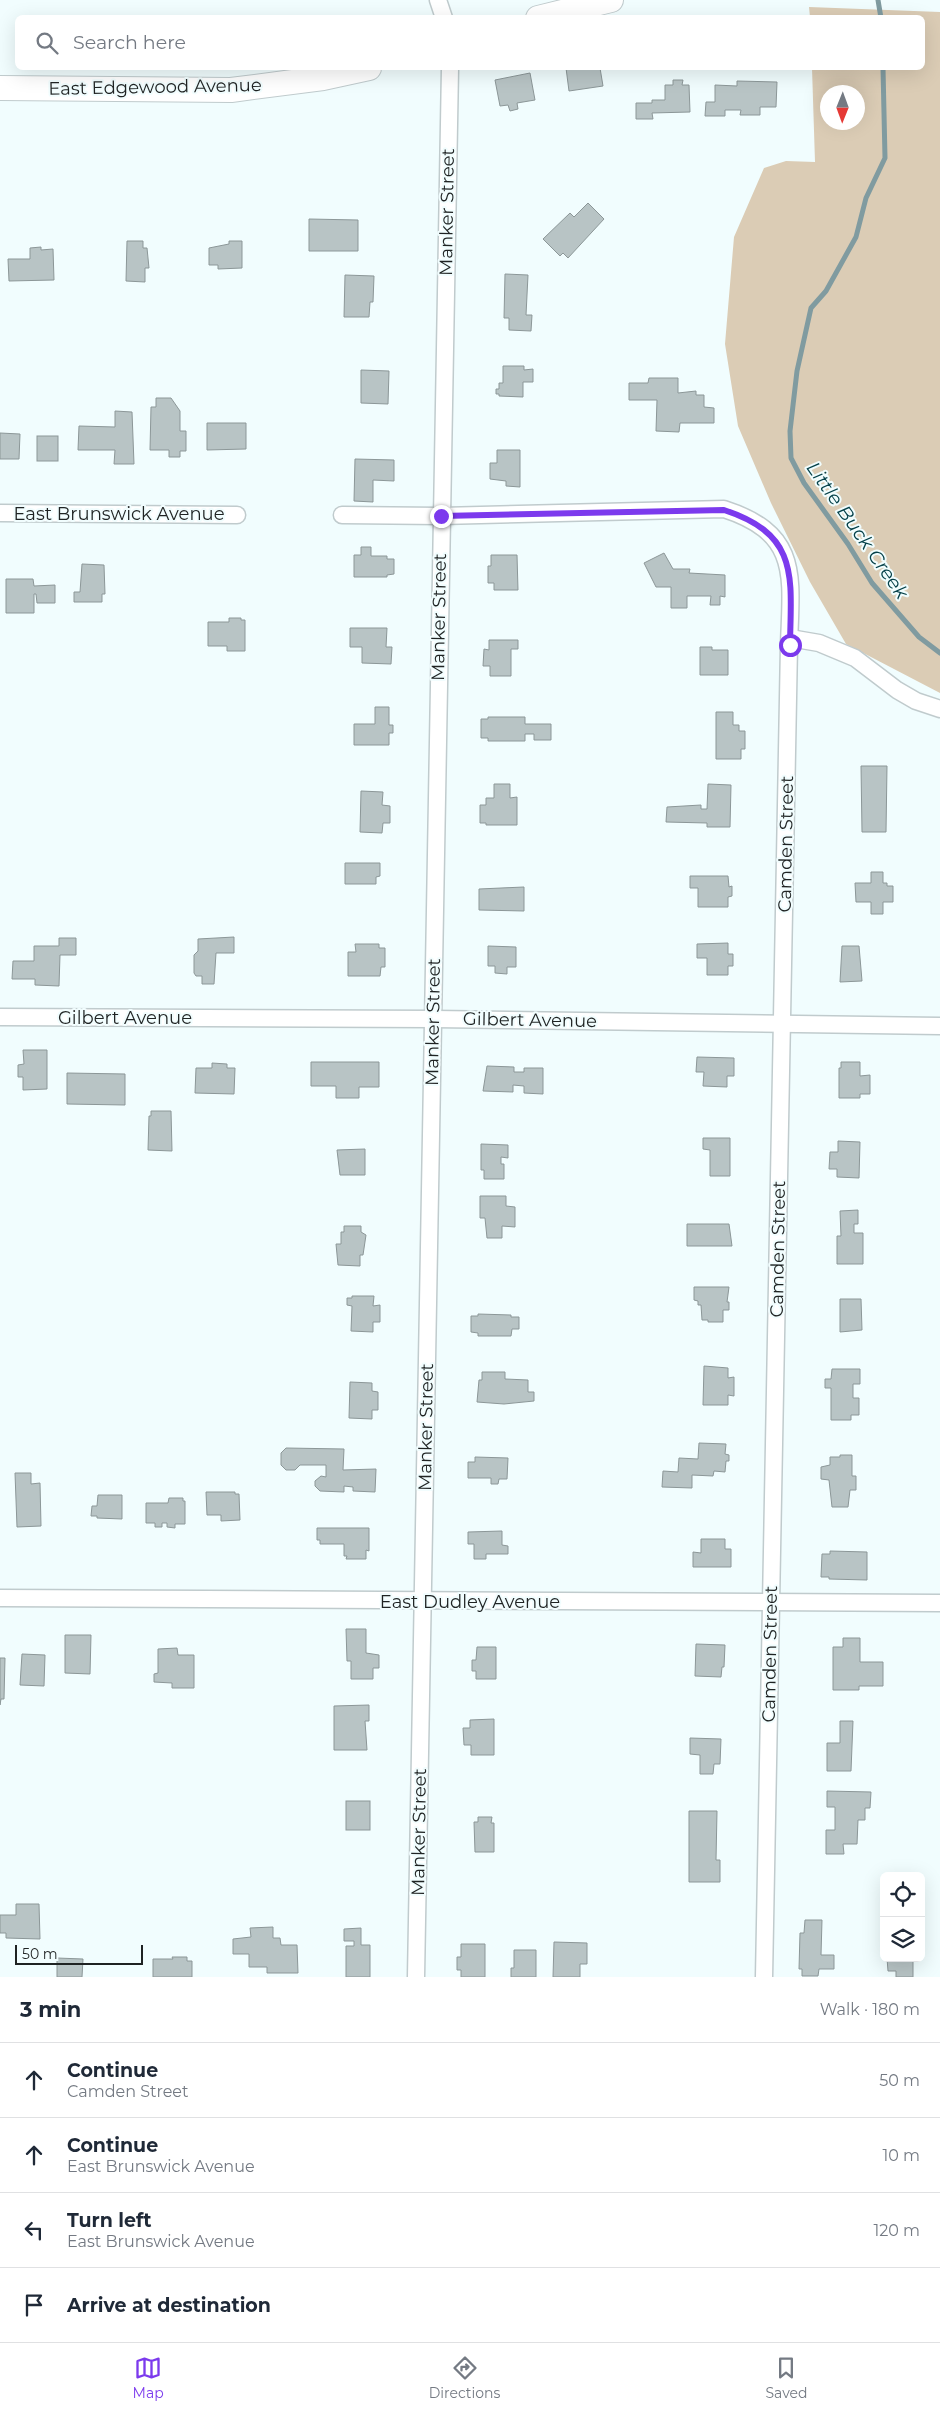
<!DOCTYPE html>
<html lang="en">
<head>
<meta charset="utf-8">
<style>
  :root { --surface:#fff; --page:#f2f2f3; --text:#1f2937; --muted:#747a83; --line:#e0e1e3; --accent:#7c3aed }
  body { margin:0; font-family:Montserrat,sans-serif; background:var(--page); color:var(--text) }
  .controls { position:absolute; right:15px; bottom:15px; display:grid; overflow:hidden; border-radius:8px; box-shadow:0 5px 20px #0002 }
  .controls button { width:45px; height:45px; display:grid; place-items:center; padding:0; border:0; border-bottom:1px solid var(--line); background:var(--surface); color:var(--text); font:25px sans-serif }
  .compass { position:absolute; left:820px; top:85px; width:45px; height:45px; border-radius:50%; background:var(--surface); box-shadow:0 5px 20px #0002; rotate:181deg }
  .scale { position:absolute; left:15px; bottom:12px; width:128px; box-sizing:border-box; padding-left:5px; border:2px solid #1f2323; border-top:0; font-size:14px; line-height:18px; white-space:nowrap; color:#1f2323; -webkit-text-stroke:4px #f1fdfe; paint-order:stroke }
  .stop { position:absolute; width:15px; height:15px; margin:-11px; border:4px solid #7c3aed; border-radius:50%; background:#fff }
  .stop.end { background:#7c3aed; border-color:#fff; box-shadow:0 1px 5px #0008 }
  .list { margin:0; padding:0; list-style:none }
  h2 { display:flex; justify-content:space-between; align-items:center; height:65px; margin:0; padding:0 20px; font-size:21px }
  h2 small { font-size:16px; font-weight:400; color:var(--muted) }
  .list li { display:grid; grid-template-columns:32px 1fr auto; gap:15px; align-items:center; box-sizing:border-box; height:75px; padding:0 20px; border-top:1px solid var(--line) }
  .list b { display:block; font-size:19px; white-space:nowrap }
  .list p { margin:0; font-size:16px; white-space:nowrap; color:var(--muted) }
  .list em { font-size:16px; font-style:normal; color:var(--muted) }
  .icon { flex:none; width:28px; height:28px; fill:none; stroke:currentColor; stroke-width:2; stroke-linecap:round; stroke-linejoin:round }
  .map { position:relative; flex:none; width:940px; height:1977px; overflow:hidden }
  .search { position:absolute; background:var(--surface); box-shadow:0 5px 20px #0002; left:15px; right:15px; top:15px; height:55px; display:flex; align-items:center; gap:12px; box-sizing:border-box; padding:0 18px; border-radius:8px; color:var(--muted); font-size:19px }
  .sheet { height:365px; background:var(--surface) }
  nav { display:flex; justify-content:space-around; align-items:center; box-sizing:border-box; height:70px; border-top:1px solid var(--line); background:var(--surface); font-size:14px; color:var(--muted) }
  nav a { display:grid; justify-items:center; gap:2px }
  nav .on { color:var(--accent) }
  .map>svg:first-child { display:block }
  .green { fill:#dbccb5; fill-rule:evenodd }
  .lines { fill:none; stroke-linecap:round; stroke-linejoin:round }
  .stream { stroke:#809ba0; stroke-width:5 }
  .building { fill:#b8c4c5; stroke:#8c9798 }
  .street-casing { stroke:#c0cbcd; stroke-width:19 }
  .secondary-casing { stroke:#c0cbcd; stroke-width:26 }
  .street { stroke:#fff; stroke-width:16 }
  .secondary { stroke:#fff; stroke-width:24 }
  .route { stroke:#7c3aed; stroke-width:6 }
  .labels { text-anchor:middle; stroke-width:4; stroke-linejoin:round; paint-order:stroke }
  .street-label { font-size:18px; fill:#1f2323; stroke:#f1fdfe }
  .water-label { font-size:19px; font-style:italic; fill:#054149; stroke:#f1fdfe }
</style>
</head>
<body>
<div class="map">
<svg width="940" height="1977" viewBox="0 0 940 1977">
  <rect width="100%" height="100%" fill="#f1fdfe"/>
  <path class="green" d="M809,7L940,12V693L846,644L810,582L771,503L738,426L725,344L734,237L764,168L786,161L815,162L812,68H922V18L810,17ZM828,92H858V122H828Z"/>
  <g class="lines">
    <g class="stream">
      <polyline points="878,0 881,18"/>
      <polyline points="883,68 885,158 866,198 856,237 826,291 811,308 797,371 790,431 791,458 804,483 848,544 872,583 919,637 940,653"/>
    </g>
  </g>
  <g class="building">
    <polygon points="566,68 600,68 603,86 569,91"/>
    <polygon points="530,73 535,100 517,103 518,109 510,111 508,105 500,106 495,80"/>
    <polygon points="673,80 683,80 682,85 689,85 690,112 652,113 653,119 636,119 636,103 652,103 652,100 665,100 665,85 673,85"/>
    <polygon points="737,81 777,82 776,107 760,107 760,115 740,115 741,110 725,110 725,116 705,116 706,102 715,102 715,85 737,86"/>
    <polygon points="588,203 604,219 568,258 563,253 560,256 543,239 570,213 574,217"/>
    <polygon points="309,219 358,220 358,251 309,251"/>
    <polygon points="127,241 143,241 143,248 147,248 149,268 145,268 145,282 126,281"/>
    <polygon points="229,241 242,241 242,268 218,269 218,265 209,265 209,248 229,244"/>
    <polygon points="41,247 41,250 53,249 54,280 9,281 8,259 30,259 30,248"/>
    <polygon points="505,274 528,275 526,315 532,315 531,331 509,330 509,318 504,318"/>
    <polygon points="345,275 374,276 373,302 370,302 369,317 344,317"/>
    <polygon points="503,366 524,366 524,370 533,369 533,382 523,382 523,397 499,396 499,394 496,394 496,389 499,389 499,383 503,383"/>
    <polygon points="361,370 389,371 388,404 361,403"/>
    <polygon points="649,378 678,378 678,393 696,391 696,395 704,395 704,407 714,408 714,423 680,423 679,432 656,431 657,400 629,400 629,383 648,383"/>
    <polygon points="156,398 171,398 180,411 180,431 186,431 186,451 180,451 180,457 169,457 169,450 150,450 151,407 156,407"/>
    <polygon points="115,411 132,412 134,464 114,464 115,450 78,450 79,426 115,427"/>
    <polygon points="207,423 246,423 246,449 207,450"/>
    <polygon points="0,433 20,434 19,459 0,459"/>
    <rect x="37" y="436" width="21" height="25"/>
    <polygon points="497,450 520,450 520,487 506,486 506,481 490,479 490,463 497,463"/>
    <polygon points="355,459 394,460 394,481 373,480 373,502 354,501"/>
    <polygon points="361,547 371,547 371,556 387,556 387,559 394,559 394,574 387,575 387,577 354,577 354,555 361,555"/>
    <polygon points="664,553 673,569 690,569 689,573 725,575 725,597 720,596 720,605 710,605 711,596 687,596 687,608 671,608 671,587 656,587 644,563"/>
    <polygon points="491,555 517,555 518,590 494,590 494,583 488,583 488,566 491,566"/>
    <polygon points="82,564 104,565 105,594 102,594 102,602 74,602 74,592 80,592"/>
    <polygon points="6,579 33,579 34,586 55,585 55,603 37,603 36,594 34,594 34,613 6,613"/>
    <polygon points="229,618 241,618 241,620 245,620 245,651 227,651 227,646 208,646 208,622 229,622"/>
    <polygon points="350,628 387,628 386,647 392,647 391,664 362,663 362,647 350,647"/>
    <polygon points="489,640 518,640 518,649 511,649 511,676 490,676 490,666 483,666 484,649 489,650"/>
    <polygon points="700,647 712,647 712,650 728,650 728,675 700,675"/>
    <polygon points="375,707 389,707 389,725 393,725 393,733 389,733 389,745 354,745 354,724 375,724"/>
    <polygon points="716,712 733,712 733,725 739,725 739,731 745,731 745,749 741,749 741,759 716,759"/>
    <polygon points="488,717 525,717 525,724 551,724 551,740 534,740 534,734 525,734 525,741 488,741 488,738 481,738 481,719 488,719"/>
    <polygon points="861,766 887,766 886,832 862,832"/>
    <polygon points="494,784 510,784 510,798 517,797 517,825 486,825 486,823 480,823 480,805 486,805 486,798 494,798"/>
    <polygon points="708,784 731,785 730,827 707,827 707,823 666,822 667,807 701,805 701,809 707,809"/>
    <polygon points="361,791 383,792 382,805 390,806 390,823 383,823 382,833 360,832"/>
    <polygon points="345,863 380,863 380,876 376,877 376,884 345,884"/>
    <polygon points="871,872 883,872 883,883 887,883 887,886 893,886 893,902 883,902 883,914 871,914 871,902 856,902 855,883 871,883"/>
    <polygon points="690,876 728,876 729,887 732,886 732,896 728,897 728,907 698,907 698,888 690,888"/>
    <polygon points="524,887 524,911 479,910 479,889"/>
    <polygon points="234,937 234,953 216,953 214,984 202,984 202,976 196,976 194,973 194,955 198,951 198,939"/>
    <polygon points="59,938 76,938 76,955 60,955 59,986 35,985 35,979 12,979 13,961 34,961 34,946 59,946"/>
    <polygon points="728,943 728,954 733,954 733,966 728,966 728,975 707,975 707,958 697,958 697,944"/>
    <polygon points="355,944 379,944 379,948 385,948 385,967 381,967 380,976 348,976 348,952 356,952"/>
    <polygon points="488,946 516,947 516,967 507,967 507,974 495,973 495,966 488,966"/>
    <polygon points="842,946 859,946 862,981 840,982"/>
    <polygon points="23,1050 47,1050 47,1089 23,1090 23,1077 18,1077 18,1065 24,1064"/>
    <polygon points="697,1057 734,1058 734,1076 727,1076 727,1087 703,1086 704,1072 696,1072"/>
    <polygon points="311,1062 379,1062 379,1087 359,1087 359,1098 336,1098 336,1086 311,1086"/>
    <polygon points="841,1062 860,1062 860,1076 870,1075 870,1094 860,1094 860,1098 839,1098 839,1068 841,1068"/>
    <polygon points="212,1063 227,1064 227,1068 235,1068 234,1094 195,1093 196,1068 212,1068"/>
    <polygon points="487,1066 514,1067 514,1072 524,1072 524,1068 543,1068 543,1094 524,1093 524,1086 513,1085 513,1092 483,1091"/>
    <polygon points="67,1073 125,1074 125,1105 67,1104"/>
    <polygon points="151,1111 171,1111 172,1151 148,1150 149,1116 151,1116"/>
    <polygon points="703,1138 730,1138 730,1176 710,1176 710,1150 703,1149"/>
    <polygon points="838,1141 860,1142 859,1178 837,1177 837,1169 829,1169 830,1152 838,1152"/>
    <polygon points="481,1144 508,1145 508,1158 501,1157 501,1164 504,1164 504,1179 484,1179 484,1170 481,1170"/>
    <polygon points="365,1149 365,1175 340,1175 337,1150"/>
    <polygon points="480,1196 506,1196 506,1206 515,1207 515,1227 502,1226 502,1238 487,1238 485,1218 480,1218"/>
    <polygon points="858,1210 858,1224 854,1224 854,1233 863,1233 863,1264 837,1264 837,1236 841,1236 840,1211"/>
    <polygon points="687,1224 729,1224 732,1246 687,1246"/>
    <polygon points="344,1226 361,1226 361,1232 366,1235 363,1255 360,1255 360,1266 338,1265 336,1244 341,1244 341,1232 344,1232"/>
    <polygon points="694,1287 729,1287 727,1302 729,1302 729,1310 723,1310 723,1322 708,1322 708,1320 702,1320 701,1305 698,1305 698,1301 694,1300"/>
    <polygon points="352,1296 374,1296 373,1306 380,1305 380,1322 373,1322 373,1332 351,1331 352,1306 347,1305 347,1298 352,1298"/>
    <polygon points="840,1299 861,1299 862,1330 840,1332"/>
    <polygon points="478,1314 511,1315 511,1317 519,1317 519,1329 512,1329 511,1336 478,1336 478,1333 471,1332 471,1316 478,1316"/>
    <polygon points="704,1366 728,1368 728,1378 734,1377 734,1396 728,1395 728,1405 703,1405"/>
    <polygon points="832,1369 860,1369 860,1384 853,1384 853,1398 859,1398 859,1415 851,1415 851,1420 831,1420 831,1388 825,1388 825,1379 831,1379"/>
    <polygon points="482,1372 505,1372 505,1379 528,1380 528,1392 534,1392 534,1401 504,1404 477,1402 479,1380 482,1380"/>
    <polygon points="350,1382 372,1383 372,1391 378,1392 378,1410 372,1410 372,1419 349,1418"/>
    <polygon points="699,1443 726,1444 725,1454 729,1455 729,1461 726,1461 725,1472 714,1471 713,1476 692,1475 692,1488 662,1487 663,1471 678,1472 679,1458 698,1459"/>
    <polygon points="286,1448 344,1449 343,1470 376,1469 375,1492 353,1491 353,1487 344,1486 344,1492 320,1491 315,1486 315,1481 321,1476 326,1477 326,1465 300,1465 295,1470 286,1470 281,1465 281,1453"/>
    <polygon points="840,1455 852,1455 852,1476 856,1476 856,1490 850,1490 848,1507 832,1507 829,1480 821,1479 821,1467 830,1465 830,1457 840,1457"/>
    <polygon points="475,1457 508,1458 507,1479 499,1479 498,1484 491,1484 491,1478 468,1478 468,1462 475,1462"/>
    <polygon points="15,1473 31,1473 31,1484 40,1483 41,1526 17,1527"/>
    <polygon points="206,1492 235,1492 235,1494 239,1494 240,1520 221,1521 221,1515 207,1515"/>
    <polygon points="98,1495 122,1495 122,1519 97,1518 97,1516 91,1516 92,1506 97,1506"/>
    <polygon points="169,1498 183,1498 183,1501 185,1501 185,1524 175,1524 175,1528 167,1527 167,1523 162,1523 162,1527 155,1527 155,1523 146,1523 146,1503 168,1503"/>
    <polygon points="317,1528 369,1528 369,1551 366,1550 366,1559 346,1559 347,1556 344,1556 344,1544 320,1544 320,1540 317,1540"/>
    <polygon points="502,1531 502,1545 508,1546 508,1554 486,1554 486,1559 474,1559 474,1544 468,1544 468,1532"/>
    <polygon points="701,1539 725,1539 725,1549 731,1549 731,1567 693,1567 693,1552 701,1553"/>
    <polygon points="830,1551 867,1552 867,1580 829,1579 829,1577 821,1577 822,1554 830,1554"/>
    <polygon points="346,1629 366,1629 366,1653 379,1655 379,1668 373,1668 373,1679 351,1679 351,1661 347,1661"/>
    <polygon points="65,1635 91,1635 90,1674 65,1673"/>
    <polygon points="843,1638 860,1638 860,1662 883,1662 883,1686 859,1686 859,1690 833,1690 833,1647 843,1647"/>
    <polygon points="696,1644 725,1645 724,1667 722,1667 721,1677 695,1676"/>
    <polygon points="477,1647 496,1647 496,1679 476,1679 476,1671 472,1671 472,1660 476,1660"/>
    <polygon points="177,1648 178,1655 194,1655 194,1688 172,1688 172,1683 154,1682 154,1674 158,1673 158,1649"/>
    <polygon points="22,1654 45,1655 44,1686 20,1685"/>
    <polygon points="0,1658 5,1658 4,1699 1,1699 0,1705"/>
    <polygon points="369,1705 369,1721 365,1721 367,1750 334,1750 334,1706"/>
    <polygon points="494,1719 494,1755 471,1755 471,1745 464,1745 463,1728 470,1728 470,1720"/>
    <polygon points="840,1721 853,1721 851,1771 827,1771 827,1743 840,1743"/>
    <polygon points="690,1738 721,1739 720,1764 714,1764 713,1774 700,1774 700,1755 690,1754"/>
    <polygon points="827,1791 871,1792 870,1808 865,1808 865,1820 858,1820 857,1844 843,1844 844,1854 826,1854 826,1830 835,1830 835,1807 827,1807"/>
    <rect x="346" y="1801" width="24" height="29"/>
    <polygon points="689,1811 717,1811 716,1860 720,1860 720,1882 689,1882"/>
    <polygon points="478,1817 492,1817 491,1823 494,1823 494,1852 475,1852 474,1822 478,1822"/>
    <polygon points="16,1904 39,1904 40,1939 6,1938 6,1933 0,1933 0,1915 16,1915"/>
    <polygon points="805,1920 822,1920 821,1955 834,1955 834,1969 819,1969 818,1976 802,1976 802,1969 799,1969 800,1933 804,1933"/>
    <polygon points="273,1927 273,1938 280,1938 281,1945 297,1945 298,1973 267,1973 267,1967 249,1967 249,1954 233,1954 233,1939 251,1937 250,1928"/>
    <polygon points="361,1928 361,1945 370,1945 370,1977 346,1977 346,1946 354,1946 354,1941 344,1941 344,1929"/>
    <polygon points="554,1942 587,1943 587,1964 580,1964 580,1977 553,1977"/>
    <polygon points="461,1944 485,1944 485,1977 461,1977 461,1970 457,1970 457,1957 461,1957"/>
    <polygon points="514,1950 536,1950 536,1977 511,1977 511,1968 514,1968"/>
    <polygon points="172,1957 187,1957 187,1961 192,1961 192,1977 153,1977 153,1959 173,1959"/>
    <polygon points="57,1958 83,1959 82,1977 57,1977"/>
    <polygon points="887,1958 913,1958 913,1977 896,1977 896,1971 888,1971"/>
  </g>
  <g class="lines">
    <defs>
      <g id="street">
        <polyline points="438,0 444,18"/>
        <polyline points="0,513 237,515"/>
        <path d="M342,515L441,516L724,509C801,534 791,577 789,645L764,1977"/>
        <polyline points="790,638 819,643 855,658 897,690 916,701 940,709"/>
        <polyline points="0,1017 434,1019 940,1026"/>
        <polyline points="0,1598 940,1603"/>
        <polyline points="416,1977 450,68"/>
      </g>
      <g id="secondary">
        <polyline points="538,18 611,0"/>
        <polyline points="0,88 231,90 323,78 369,68"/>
      </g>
    </defs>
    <use href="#street" class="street-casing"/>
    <use href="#secondary" class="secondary-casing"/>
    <use href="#street" class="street"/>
    <use href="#secondary" class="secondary"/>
  </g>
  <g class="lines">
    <path class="route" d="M441,516L724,510C800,535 791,577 790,645"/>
  </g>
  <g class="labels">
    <g class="street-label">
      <text transform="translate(155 87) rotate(-1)" y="6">East Edgewood Avenue</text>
      <text transform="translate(447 212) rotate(-89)" y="6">Manker Street</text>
      <text x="119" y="520">East Brunswick Avenue</text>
      <text transform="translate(439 617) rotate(-89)" y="6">Manker Street</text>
      <text transform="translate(786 844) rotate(-89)" y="6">Camden Street</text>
      <text x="125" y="1024">Gilbert Avenue</text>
      <text transform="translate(530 1020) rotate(1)" y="6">Gilbert Avenue</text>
      <text transform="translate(433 1022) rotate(-89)" y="6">Manker Street</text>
      <text transform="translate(778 1249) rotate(-89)" y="6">Camden Street</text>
      <text transform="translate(426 1427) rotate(-89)" y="6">Manker Street</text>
      <text x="470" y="1608">East Dudley Avenue</text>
      <text transform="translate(770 1654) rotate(-89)" y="6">Camden Street</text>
      <text transform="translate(419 1832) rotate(-89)" y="6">Manker Street</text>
    </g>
    <g class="water-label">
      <text transform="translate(858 530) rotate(55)" y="7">Little Buck Creek</text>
    </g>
  </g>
</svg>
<div class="controls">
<button><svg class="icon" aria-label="locate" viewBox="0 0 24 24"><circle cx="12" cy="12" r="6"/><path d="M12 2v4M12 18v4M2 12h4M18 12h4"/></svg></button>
<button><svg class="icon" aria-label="layers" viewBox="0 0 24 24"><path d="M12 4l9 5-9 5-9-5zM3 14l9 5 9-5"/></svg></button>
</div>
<svg class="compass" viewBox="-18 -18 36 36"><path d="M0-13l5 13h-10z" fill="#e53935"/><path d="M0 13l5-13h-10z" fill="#747a83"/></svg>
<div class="scale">50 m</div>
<div class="stop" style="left:790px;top:645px"></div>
<div class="stop end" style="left:441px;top:516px"></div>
<div class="search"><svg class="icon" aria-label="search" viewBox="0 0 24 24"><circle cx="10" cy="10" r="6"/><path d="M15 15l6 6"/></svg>Search here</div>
</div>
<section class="sheet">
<h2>3 min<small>Walk · 180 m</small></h2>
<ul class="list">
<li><svg class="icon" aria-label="ahead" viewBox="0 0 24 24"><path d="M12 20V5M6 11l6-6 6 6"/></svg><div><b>Continue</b><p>Camden Street</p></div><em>50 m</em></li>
<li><svg class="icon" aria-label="ahead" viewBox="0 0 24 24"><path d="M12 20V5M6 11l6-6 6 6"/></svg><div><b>Continue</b><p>East Brunswick Avenue</p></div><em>10 m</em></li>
<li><svg class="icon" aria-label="left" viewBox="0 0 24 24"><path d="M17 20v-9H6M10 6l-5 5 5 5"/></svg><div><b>Turn left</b><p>East Brunswick Avenue</p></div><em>120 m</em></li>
<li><svg class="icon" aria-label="arrive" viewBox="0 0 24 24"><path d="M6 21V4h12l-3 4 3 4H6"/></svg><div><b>Arrive at destination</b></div></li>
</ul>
</section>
<nav>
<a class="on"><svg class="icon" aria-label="map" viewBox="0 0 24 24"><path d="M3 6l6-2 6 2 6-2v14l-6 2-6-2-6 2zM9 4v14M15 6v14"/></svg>Map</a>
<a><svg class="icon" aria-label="directions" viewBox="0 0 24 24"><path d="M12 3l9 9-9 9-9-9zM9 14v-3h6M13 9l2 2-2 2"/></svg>Directions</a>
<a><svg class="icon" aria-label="saved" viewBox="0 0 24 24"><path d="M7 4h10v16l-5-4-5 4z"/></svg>Saved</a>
</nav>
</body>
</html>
